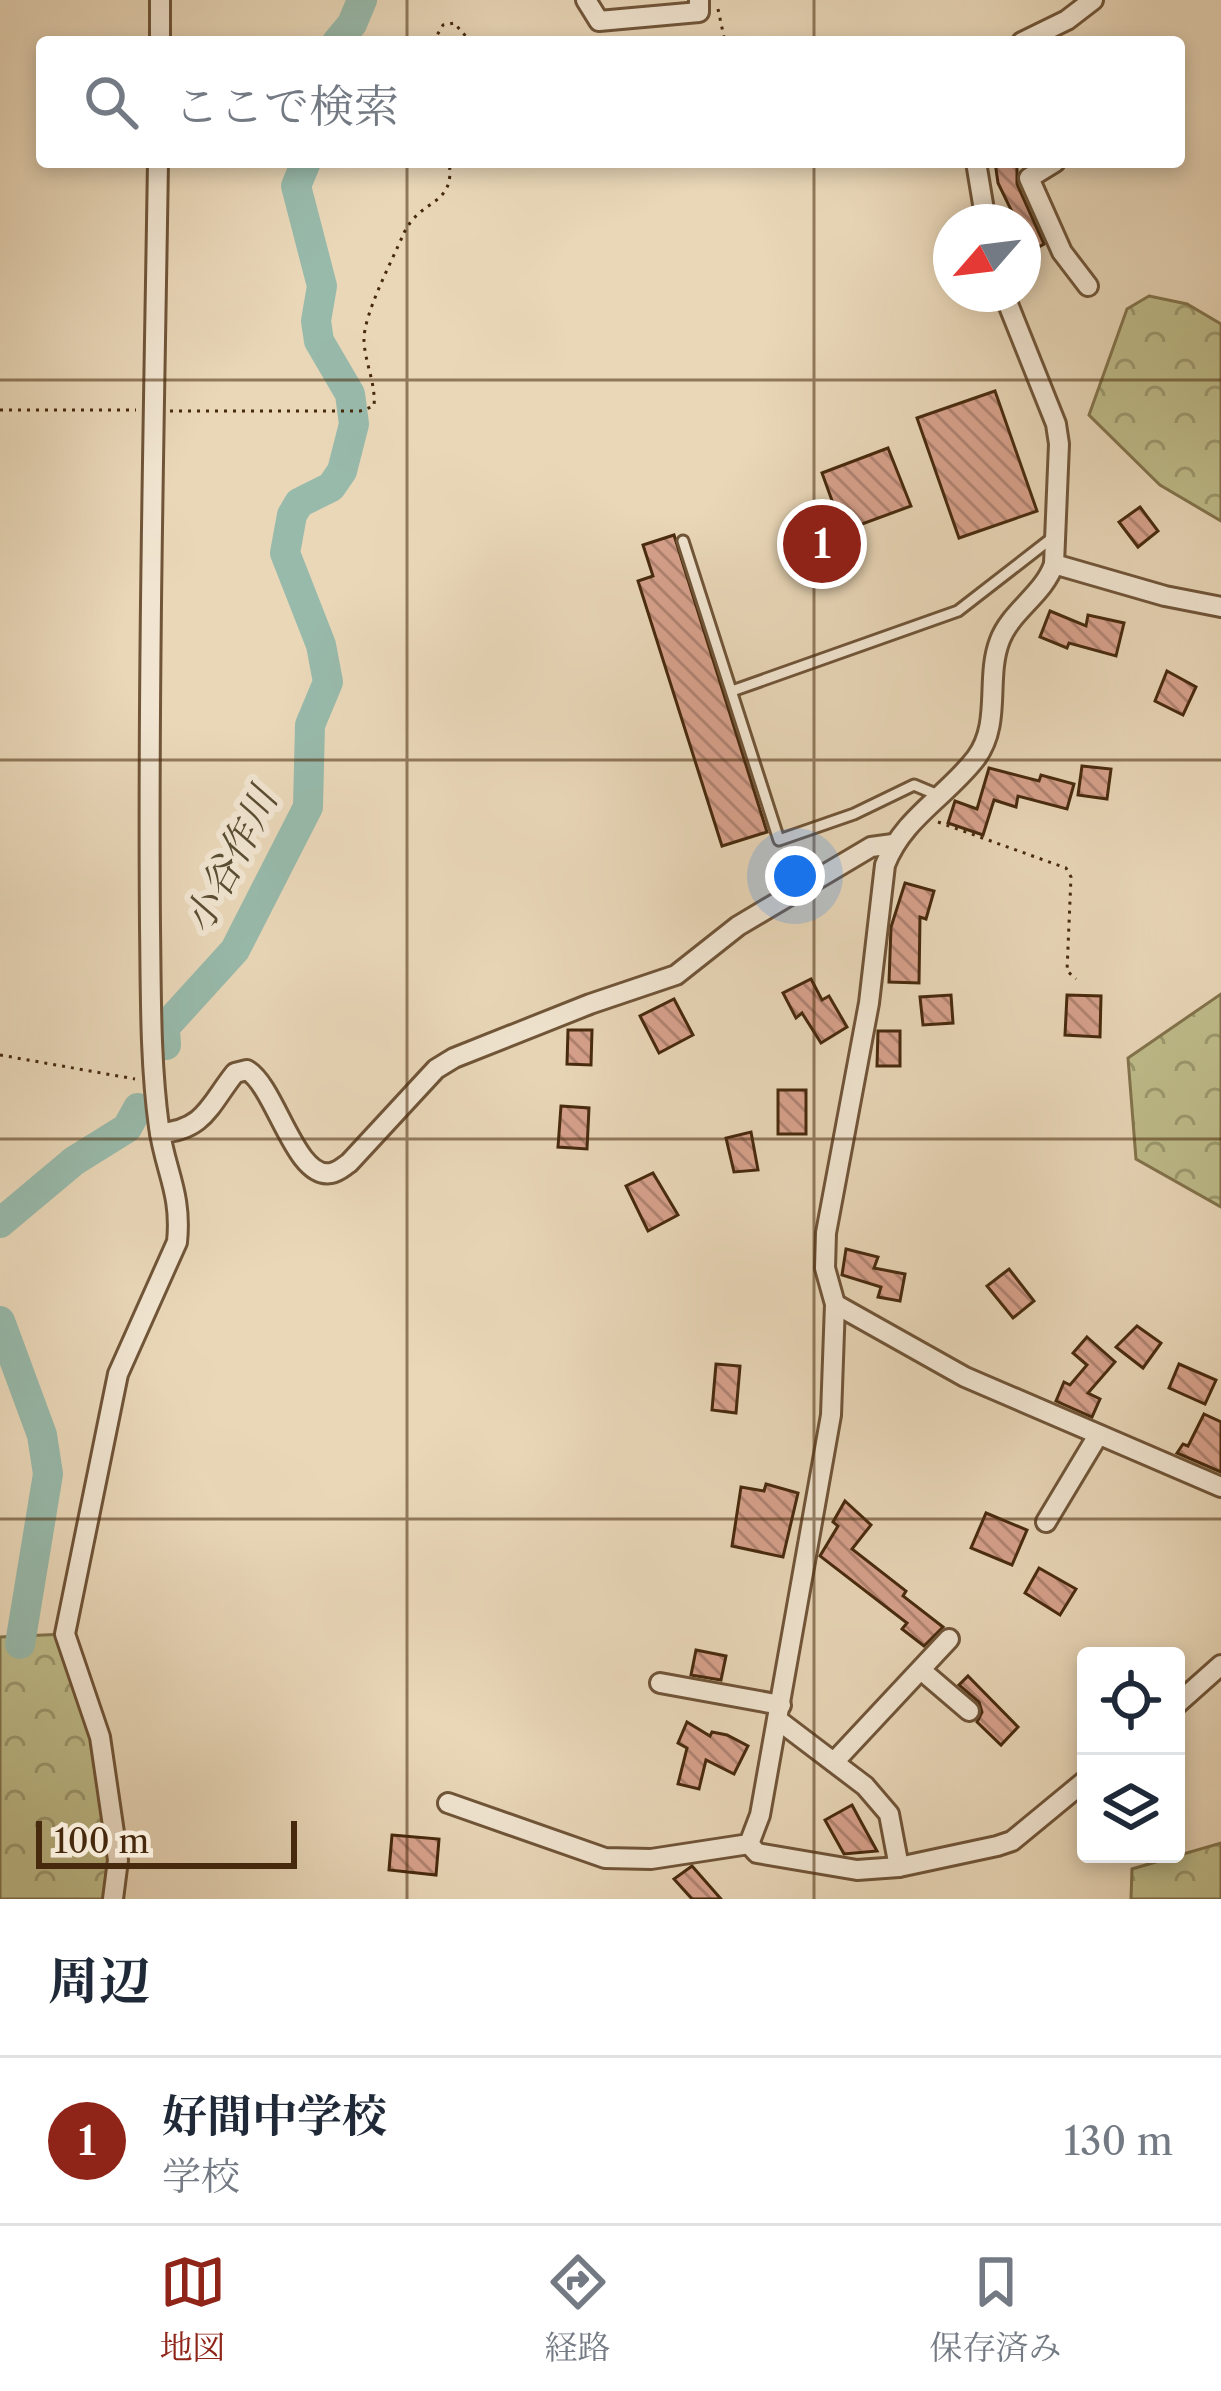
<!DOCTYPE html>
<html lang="ja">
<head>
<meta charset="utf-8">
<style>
  :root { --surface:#fff; --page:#f2f2f3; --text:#1f2937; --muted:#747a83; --line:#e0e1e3; --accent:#8f2418 }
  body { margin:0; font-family:"Libre Caslon Text","Noto Serif JP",serif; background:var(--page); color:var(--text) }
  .controls { position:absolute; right:36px; bottom:36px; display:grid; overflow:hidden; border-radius:12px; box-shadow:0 6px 18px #0003 }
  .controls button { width:108px; height:108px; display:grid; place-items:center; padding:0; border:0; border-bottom:3px solid var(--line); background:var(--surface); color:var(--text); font:60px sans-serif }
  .compass { position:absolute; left:933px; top:204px; width:108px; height:108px; border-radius:50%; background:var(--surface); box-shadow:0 6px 18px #0003; rotate:242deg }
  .scale { position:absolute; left:36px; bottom:30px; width:261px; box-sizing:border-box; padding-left:12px; border:6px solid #472a0d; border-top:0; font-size:33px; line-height:42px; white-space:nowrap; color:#472a0d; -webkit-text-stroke:9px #f1e5d1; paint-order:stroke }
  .you { position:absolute; left:795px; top:876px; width:42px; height:42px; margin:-30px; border:9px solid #fff; border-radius:50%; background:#1a73e8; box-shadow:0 0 0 18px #1a73e833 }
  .badge { display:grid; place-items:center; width:78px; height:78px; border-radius:50%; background:var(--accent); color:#fff; font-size:39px; font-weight:700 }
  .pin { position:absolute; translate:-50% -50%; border:6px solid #fff; box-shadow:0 3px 12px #0006 }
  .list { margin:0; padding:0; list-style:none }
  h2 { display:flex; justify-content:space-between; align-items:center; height:156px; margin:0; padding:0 48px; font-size:51px }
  h2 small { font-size:39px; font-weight:400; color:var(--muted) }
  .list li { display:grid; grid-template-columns:78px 1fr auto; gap:36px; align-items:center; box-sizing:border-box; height:168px; padding:0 48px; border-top:3px solid var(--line) }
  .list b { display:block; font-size:45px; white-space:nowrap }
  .list p { margin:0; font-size:39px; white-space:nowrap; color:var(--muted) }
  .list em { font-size:39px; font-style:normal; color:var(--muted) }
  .icon { flex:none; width:66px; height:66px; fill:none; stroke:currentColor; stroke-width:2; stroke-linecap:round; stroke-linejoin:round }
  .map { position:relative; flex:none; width:1221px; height:1899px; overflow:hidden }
  .search { position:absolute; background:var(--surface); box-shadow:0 6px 18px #0003; left:36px; right:36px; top:36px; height:132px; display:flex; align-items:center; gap:30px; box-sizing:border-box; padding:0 42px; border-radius:12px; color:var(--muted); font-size:45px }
  .sheet { height:324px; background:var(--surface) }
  nav { display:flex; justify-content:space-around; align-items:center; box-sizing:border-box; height:168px; border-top:3px solid var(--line); background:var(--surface); font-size:33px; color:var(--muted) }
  nav a { display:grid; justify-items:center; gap:6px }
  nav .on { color:var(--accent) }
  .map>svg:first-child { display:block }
  .forest { fill:url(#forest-crowns); stroke:#82734c; stroke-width:3 }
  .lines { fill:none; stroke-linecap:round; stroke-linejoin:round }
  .river { stroke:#98baab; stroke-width:30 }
  .building { fill:url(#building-back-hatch); stroke:#472a0d; stroke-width:3 }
  .service-casing { stroke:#705538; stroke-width:15 }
  .minor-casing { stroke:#705538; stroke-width:24 }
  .path { stroke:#472a0d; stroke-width:3; stroke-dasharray:3 6; stroke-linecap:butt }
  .service { stroke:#f1e5d1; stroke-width:9 }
  .minor { stroke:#f1e5d1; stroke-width:18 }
  .grid { fill:none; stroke:#472a0d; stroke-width:3; stroke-opacity:0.55 }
  .labels { text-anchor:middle; stroke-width:12; stroke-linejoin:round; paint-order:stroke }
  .water-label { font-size:39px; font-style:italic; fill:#5b4e34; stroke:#f1e5d1 }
</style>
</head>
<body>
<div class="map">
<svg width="1221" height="1899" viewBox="0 0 1221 1899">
  <defs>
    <pattern id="forest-crowns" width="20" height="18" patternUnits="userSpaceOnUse" patternTransform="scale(3)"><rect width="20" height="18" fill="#bebc8a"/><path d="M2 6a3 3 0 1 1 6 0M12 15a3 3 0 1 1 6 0" fill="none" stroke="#9c996f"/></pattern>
    <pattern id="building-back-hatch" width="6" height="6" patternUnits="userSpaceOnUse" patternTransform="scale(3)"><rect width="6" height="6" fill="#d7a18c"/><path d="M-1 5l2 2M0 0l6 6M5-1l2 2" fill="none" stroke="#b08371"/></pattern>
  </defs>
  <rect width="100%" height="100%" fill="#e9d7b8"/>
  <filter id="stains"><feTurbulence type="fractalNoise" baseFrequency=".00167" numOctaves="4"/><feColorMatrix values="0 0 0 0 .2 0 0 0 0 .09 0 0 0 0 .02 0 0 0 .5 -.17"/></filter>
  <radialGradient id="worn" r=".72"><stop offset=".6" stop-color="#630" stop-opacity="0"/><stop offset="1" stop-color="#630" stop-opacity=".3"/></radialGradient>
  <g class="forest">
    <polygon points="1149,296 1187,304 1221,324 1221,521 1160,485 1089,415 1127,309"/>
    <polygon points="1221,994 1221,1207 1136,1159 1128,1058"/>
    <polygon points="65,1634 100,1737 113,1899 0,1899 0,1637"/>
    <polygon points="1221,1843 1221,1899 1131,1899 1132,1869"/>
  </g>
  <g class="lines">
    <g class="river">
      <polyline points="337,42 352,24 362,0"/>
      <polyline points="166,1045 165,1027 235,950 308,807 310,725 328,682 321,645 285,553 292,515 299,503 331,487 342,471 354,424 350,394 319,341 316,321 322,286 296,186 306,162"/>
      <polyline points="0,1223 74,1161 127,1128 138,1108"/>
      <polyline points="0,1321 42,1435 48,1474 20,1644"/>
    </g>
  </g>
  <g class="building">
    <polygon points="995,162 1017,162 1017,184 1044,244 1033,250 1023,222 1017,222 998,183"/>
    <polygon points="995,391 1037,511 959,538 917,418"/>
    <polygon points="888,448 911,506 843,531 822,473"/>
    <polygon points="1140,507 1158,531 1138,547 1119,522"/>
    <polygon points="674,535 767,832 722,846 638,581 653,576 643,545"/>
    <polygon points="1050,611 1086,626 1088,615 1124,623 1116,656 1069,643 1067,648 1040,637"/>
    <polygon points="1167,671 1196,687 1183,715 1155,701"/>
    <polygon points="1082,766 1111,769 1107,799 1078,795"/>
    <polygon points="989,768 1039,781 1041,775 1074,784 1067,809 1018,796 1016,807 994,800 983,835 948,823 955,801 977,809"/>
    <polygon points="905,883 934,891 926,919 920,917 919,983 889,982 891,927"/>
    <polygon points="811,979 822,1000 829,996 847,1027 821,1043 802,1013 796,1018 783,993"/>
    <polygon points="951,995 953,1023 923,1025 920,997"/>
    <polygon points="1067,995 1101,996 1100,1037 1065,1035"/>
    <polygon points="674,999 693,1035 659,1053 640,1016"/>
    <polygon points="568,1030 592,1030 591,1065 567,1064"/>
    <polygon points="878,1031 900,1031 900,1066 877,1066"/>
    <rect x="778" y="1090" width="28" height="44"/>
    <polygon points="561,1106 589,1108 587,1149 558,1147"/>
    <polygon points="751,1132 758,1170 734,1172 726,1138"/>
    <polygon points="653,1173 678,1215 648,1231 626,1186"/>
    <polygon points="846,1249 878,1257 874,1268 905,1274 900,1301 878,1297 881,1287 842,1275"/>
    <polygon points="1009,1269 1034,1301 1013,1318 987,1286"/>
    <polygon points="1137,1326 1161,1343 1143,1368 1116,1347"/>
    <polygon points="1087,1337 1115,1362 1088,1393 1100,1399 1092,1417 1056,1401 1064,1382 1070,1385 1087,1365 1073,1353"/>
    <polygon points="716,1364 740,1366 736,1413 712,1410"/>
    <polygon points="1179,1364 1216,1380 1205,1404 1169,1388"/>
    <polygon points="1204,1414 1221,1422 1221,1472 1177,1453 1183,1444 1188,1446"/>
    <polygon points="766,1484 798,1493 783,1557 732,1546 741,1487 764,1491"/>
    <polygon points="845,1501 871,1525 852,1549 906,1591 903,1596 943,1627 924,1646 902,1629 907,1623 820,1556 838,1526 833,1522"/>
    <polygon points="986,1513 1027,1530 1012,1565 971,1548"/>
    <polygon points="1039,1568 1076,1589 1060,1615 1025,1593"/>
    <polygon points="696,1650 726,1656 721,1680 691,1675"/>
    <polygon points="968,1676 1018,1727 1001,1745 977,1722 982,1712 979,1702 959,1685"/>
    <polygon points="687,1722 710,1736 712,1732 727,1735 748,1746 734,1774 706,1760 699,1789 678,1784 687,1748 678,1743"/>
    <polygon points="852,1805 860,1820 877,1851 844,1854 825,1820"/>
    <polygon points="392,1835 439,1839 436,1875 389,1870"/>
    <polygon points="692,1866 721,1899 692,1899 674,1879"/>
  </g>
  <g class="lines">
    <defs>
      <g id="service">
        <polyline points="683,541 779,840 854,814 914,785 938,795"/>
        <polyline points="732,691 958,611 1052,538"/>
      </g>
      <g id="minor">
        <polyline points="586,0 599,21 699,12 699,0"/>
        <polyline points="160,42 160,0"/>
        <polyline points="1022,42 1067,20 1093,0"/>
        <polyline points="976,162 986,222"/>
        <polyline points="1055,162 1029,178 1062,252 1088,286"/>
        <polyline points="1054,564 1165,596 1221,607"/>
        <path d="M160,1133C205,1130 210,1104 235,1073L247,1070C276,1087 295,1180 331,1173C338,1172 343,1167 349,1163L436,1069L454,1058L590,1004L676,975L738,926L871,847L893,844"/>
        <polyline points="835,1304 965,1377 1221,1487"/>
        <polyline points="1046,1522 1097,1437"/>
        <polyline points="921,1670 969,1711"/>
        <polyline points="660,1683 781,1705"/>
        <polyline points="1176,1705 1221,1665"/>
        <polyline points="778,1720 865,1786 889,1814 899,1867"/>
        <polyline points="834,1762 949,1639"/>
        <path d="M448,1803L605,1858L651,1859L749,1844L760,1815L831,1415L835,1304L825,1268L826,1233L869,1003L885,865C903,818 946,797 976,758C1002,723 985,678 1000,640C1011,611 1044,594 1054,564L1059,444L1056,424L1004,294"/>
        <polyline points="749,1844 757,1853 857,1870 899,1867 997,1846 1012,1841 1086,1780"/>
        <path d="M113,1899L118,1860L100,1737L65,1634L118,1374L177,1242C182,1193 165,1171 159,1127C150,1061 151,993 150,927C148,672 154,417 158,162"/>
      </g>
    </defs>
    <use href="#service" class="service-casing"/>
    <use href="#minor" class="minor-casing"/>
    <g class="path">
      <polyline points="718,9 725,42"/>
      <polyline points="433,42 443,25 454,23 471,42"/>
      <polyline points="0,410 136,410"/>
      <path d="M170,411H360L374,406C376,384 365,363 364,341C363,315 392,261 403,235C420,197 456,207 449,162"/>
      <polyline points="938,822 1066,868 1071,877 1067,971 1076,979"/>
      <polyline points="0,1055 135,1079"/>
    </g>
    <use href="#service" class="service"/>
    <use href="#minor" class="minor"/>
  </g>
  <path class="grid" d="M407,0V42M814,0V42M407,162V1899M814,162V1899M0,380H1221M0,760H1221M0,1139H1221M0,1519H1221"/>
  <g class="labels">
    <g class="water-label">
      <text transform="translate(230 860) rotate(-63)" y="14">小谷作川</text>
    </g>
  </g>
  <rect width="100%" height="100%" filter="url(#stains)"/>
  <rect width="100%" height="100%" fill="url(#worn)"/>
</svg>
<div class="controls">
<button><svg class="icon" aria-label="locate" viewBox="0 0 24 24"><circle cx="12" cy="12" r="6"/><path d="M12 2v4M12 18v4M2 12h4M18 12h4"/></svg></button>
<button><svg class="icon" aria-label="layers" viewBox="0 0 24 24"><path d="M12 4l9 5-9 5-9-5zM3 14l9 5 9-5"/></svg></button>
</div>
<svg class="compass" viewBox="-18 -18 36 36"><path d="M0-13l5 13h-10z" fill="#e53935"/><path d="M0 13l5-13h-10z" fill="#747a83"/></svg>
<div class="scale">100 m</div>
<div class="you"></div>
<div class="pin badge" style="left:822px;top:544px">1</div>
<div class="search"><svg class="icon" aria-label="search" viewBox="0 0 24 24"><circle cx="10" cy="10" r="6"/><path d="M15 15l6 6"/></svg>ここで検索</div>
</div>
<section class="sheet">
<h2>周辺<small></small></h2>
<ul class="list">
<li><span class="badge">1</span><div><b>好間中学校</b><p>学校</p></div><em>130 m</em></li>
</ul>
</section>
<nav>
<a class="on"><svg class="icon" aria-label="map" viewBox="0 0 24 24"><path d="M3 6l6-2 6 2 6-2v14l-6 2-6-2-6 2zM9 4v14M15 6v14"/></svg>地図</a>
<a><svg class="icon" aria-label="directions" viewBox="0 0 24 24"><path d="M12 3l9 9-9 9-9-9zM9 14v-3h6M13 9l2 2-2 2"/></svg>経路</a>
<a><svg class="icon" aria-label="saved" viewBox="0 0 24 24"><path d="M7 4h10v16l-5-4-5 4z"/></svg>保存済み</a>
</nav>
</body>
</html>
